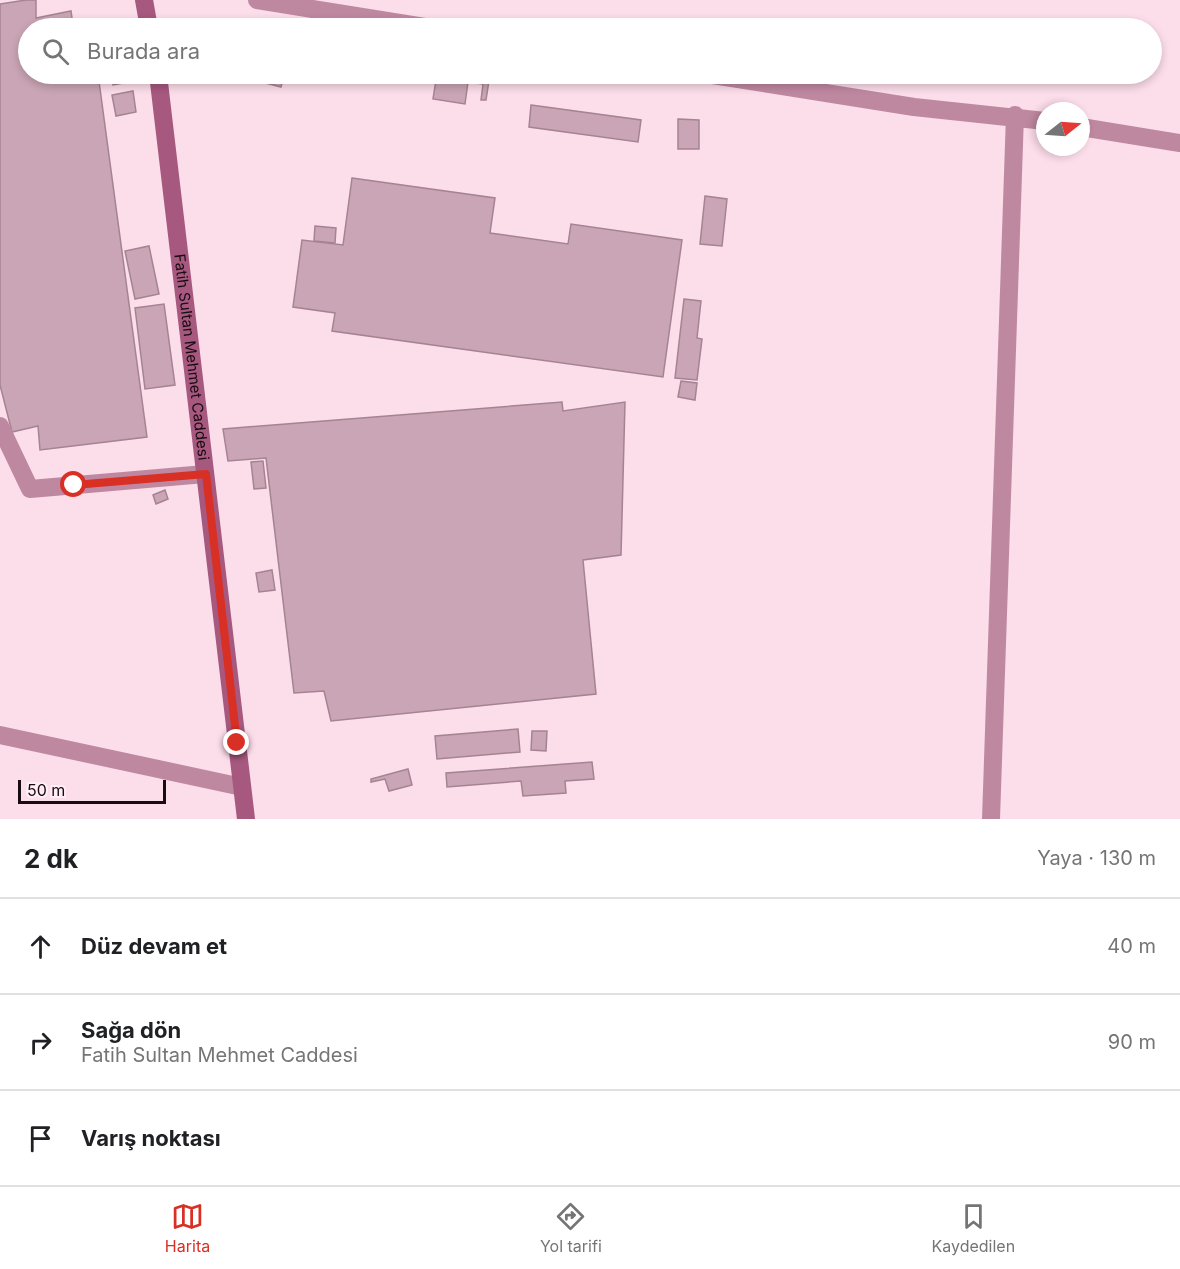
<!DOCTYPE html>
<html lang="tr">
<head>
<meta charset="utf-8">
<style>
  :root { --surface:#fff; --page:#f6f6f6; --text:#202124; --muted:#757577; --line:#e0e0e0; --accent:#d93025 }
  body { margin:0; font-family:Inter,sans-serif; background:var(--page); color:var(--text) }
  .compass { position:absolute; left:1036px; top:102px; width:54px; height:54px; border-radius:50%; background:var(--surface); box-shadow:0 3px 9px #0003; rotate:73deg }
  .scale { position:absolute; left:18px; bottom:15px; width:148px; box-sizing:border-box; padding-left:6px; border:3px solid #180b11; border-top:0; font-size:16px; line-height:21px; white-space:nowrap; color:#180b11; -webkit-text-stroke:4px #ffeff5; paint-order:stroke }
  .stop { position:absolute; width:18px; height:18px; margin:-14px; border:4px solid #d93025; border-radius:50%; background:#fff }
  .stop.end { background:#d93025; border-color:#fff; box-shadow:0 2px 6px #0008 }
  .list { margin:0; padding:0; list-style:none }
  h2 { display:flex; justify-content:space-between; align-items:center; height:78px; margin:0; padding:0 24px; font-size:26px }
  h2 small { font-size:20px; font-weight:400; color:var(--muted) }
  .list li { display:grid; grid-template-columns:39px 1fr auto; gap:18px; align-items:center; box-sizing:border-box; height:96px; padding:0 24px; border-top:2px solid var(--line) }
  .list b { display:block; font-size:22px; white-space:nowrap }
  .list p { margin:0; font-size:20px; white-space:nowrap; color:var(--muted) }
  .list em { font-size:20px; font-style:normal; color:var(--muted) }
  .icon { flex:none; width:33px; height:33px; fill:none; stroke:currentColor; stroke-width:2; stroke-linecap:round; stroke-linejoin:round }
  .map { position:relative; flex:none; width:1180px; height:819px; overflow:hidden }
  .search { position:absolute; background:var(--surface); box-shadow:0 3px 9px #0003; left:18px; right:18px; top:18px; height:66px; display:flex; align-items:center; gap:15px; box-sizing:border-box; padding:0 21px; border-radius:33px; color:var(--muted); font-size:22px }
  .sheet { height:366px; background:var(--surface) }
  nav { display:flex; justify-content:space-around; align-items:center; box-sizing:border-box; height:84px; border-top:2px solid var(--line); background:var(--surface); font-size:16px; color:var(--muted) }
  nav a { display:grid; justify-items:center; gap:3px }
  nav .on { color:var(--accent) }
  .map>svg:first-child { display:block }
  .building { fill:#caa5b5; stroke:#a68392; stroke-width:1.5 }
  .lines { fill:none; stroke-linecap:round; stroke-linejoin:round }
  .street { stroke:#bf88a1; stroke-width:18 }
  .secondary { stroke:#a7587f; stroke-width:18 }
  .route { stroke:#d93025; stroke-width:8 }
  .labels { text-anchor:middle; stroke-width:4.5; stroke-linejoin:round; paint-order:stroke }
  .street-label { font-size:15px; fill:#180b11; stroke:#ffeff5 }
</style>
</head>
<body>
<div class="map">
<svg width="1180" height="819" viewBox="0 0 1180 819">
  <rect width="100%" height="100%" fill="#fcddea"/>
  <g class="building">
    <polygon points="26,0 36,0 36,18 71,11 73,25 91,24 92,28 28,28 28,74 98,74 147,437 40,450 38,426 12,432 0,385 0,4"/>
    <polygon points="111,74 133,74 135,81 113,85"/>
    <polygon points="248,74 284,74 281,87 247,78"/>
    <polygon points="437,74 490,74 486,100 481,100 483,84 468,82 465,104 433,99"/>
    <polygon points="133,91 136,112 116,116 112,95"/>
    <polygon points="531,105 641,120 638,142 529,127"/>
    <polygon points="678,119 699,120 699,149 678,149"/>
    <polygon points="352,178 495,198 490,233 568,244 571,224 682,240 663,377 332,331 335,313 293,307 302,240 343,245"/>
    <polygon points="705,196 727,199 722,246 700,244"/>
    <polygon points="315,226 336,228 335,243 314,241"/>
    <polygon points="149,246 159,294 135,299 125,251"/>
    <polygon points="684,299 701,301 697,338 702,339 697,380 675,378"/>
    <polygon points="164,304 175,385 145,389 135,308"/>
    <polygon points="681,381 697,383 695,400 678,397"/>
    <polygon points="562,402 563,411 625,402 621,555 583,560 596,694 331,721 324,691 294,693 266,458 228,461 223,429"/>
    <polygon points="263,461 266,488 254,489 251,462"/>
    <polygon points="165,490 168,499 156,504 153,495"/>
    <polygon points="272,570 275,590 259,592 256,573"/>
    <polygon points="518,729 520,752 437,759 435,736"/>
    <polygon points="532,731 547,731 546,751 531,750"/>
    <polygon points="592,762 594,779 565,781 566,793 523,796 521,781 447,787 446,773"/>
    <polygon points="408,769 412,785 389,791 385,779 371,782 371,779"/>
  </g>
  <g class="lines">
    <g class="street">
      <polyline points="257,0 431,28"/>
      <polyline points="706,74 914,107 1045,121"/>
      <polyline points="1081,127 1180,143"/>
      <polyline points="0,426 30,489 205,474"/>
      <polyline points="0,735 242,787"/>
      <polyline points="991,819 1015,115"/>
    </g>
    <g class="secondary">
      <polyline points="144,0 149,28"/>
      <path id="s1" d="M158,74L246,819"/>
    </g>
  </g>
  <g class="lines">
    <polyline class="route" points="74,485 206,474 237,743"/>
  </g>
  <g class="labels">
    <g class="street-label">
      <text dy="5" stroke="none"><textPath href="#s1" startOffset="285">Fatih Sultan Mehmet Caddesi</textPath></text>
    </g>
  </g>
</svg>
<svg class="compass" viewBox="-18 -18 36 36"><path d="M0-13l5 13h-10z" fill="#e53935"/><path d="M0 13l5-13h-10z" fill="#757577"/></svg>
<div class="scale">50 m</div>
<div class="stop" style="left:74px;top:485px"></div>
<div class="stop end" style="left:237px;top:743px"></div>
<div class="search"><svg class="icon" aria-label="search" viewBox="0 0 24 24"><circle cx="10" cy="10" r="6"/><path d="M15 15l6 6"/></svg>Burada ara</div>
</div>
<section class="sheet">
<h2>2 dk<small>Yaya · 130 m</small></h2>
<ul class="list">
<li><svg class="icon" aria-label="ahead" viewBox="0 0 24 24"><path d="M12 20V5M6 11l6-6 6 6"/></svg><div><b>Düz devam et</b></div><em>40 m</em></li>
<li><svg class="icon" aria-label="right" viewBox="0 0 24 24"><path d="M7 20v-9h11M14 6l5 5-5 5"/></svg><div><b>Sağa dön</b><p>Fatih Sultan Mehmet Caddesi</p></div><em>90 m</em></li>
<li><svg class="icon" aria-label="arrive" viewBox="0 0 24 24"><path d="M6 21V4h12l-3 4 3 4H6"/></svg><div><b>Varış noktası</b></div></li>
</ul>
</section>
<nav>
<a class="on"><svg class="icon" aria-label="map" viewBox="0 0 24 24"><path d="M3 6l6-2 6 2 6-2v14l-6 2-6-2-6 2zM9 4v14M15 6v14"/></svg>Harita</a>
<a><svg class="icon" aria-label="directions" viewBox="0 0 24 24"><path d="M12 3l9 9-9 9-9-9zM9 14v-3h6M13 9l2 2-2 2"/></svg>Yol tarifi</a>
<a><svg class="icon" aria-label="saved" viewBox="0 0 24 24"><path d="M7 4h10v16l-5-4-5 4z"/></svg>Kaydedilen</a>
</nav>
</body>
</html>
